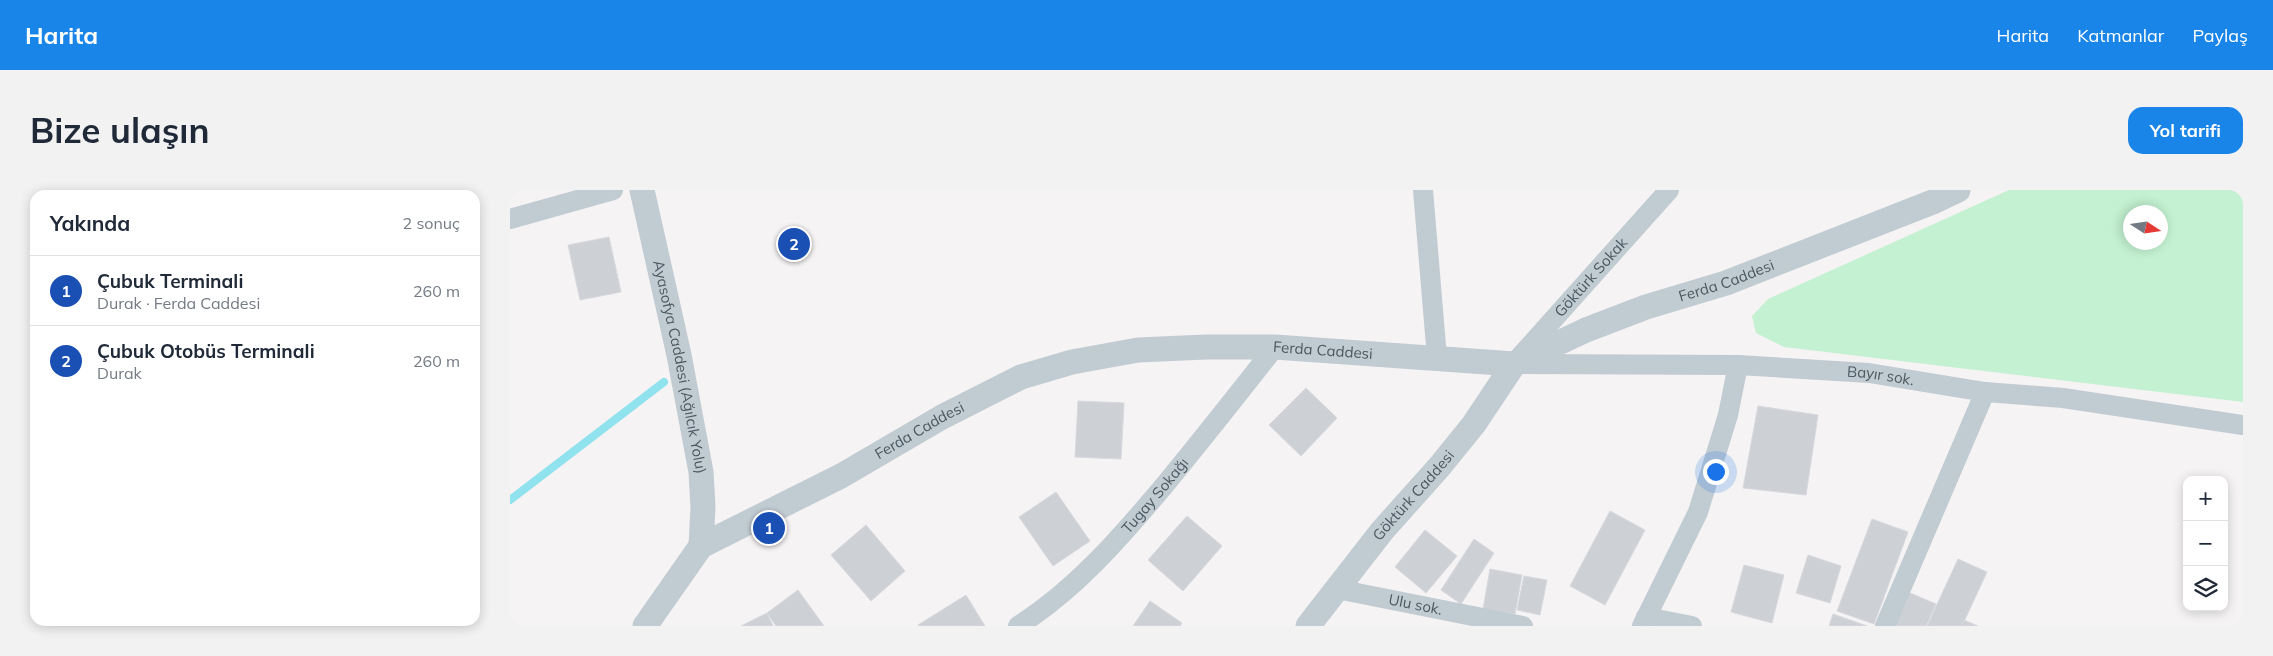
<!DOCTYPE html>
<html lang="tr">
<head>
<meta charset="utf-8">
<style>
  :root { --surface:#fff; --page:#f2f2f3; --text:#1f2937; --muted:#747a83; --line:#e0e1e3; --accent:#1985e9 }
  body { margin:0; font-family:Mulish,sans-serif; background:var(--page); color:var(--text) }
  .controls { position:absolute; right:15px; bottom:15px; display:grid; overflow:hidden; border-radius:10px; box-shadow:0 2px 12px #0003 }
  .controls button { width:45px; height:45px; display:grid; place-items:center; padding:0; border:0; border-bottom:1px solid var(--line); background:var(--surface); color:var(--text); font:25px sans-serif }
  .compass { position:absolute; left:1613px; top:15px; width:45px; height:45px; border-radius:50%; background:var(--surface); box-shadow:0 2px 12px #0003; rotate:102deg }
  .you { position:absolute; left:1205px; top:281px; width:18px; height:18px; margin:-12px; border:4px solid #fff; border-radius:50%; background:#1a73e8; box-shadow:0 0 0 8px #1a73e833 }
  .badge { display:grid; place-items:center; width:32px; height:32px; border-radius:50%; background:var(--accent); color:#fff; font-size:16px; font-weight:700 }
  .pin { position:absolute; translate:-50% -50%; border:2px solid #fff; box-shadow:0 1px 5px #0006 }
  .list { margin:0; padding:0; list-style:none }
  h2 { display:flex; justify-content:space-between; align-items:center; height:65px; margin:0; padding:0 20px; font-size:21px }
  h2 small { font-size:16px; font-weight:400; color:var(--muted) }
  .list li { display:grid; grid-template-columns:32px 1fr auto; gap:15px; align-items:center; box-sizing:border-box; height:70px; padding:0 20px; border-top:1px solid var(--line) }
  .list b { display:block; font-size:19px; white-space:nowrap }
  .list p { margin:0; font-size:16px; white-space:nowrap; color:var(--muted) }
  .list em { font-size:16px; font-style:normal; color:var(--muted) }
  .icon { flex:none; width:28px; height:28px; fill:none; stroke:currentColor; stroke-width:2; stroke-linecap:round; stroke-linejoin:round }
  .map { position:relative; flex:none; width:1733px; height:436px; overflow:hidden; border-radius:15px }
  header { display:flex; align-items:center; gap:30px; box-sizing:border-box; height:70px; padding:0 25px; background:var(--accent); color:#fff }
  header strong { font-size:24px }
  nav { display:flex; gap:28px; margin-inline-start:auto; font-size:18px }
  .intro { display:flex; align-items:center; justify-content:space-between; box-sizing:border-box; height:120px; padding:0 30px }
  h1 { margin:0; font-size:35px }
  .button { padding:12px 22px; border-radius:15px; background:var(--accent); color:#fff; font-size:18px; font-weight:700 }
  main { display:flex; gap:30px; padding:0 30px }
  aside { flex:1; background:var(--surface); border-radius:15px; box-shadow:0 2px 12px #0003 }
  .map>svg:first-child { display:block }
  .green { fill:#c3f1d1; fill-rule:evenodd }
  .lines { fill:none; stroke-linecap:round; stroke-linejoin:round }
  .stream { stroke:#8fe2ee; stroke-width:8 }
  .building { fill:#cdd0d5; stroke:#d7d9de }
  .minor { stroke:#c1cbd2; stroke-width:20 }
  .tertiary { stroke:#c1cbd2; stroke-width:25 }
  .labels { text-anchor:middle; stroke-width:5; stroke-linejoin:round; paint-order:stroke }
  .street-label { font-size:15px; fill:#4a5861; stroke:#fff }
</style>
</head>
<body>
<header>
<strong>Harita</strong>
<nav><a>Harita</a><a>Katmanlar</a><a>Paylaş</a></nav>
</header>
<div class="intro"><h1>Bize ulaşın</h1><a class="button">Yol tarifi</a></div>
<main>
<aside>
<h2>Yakında<small>2 sonuç</small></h2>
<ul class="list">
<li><span class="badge" style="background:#1a4fb4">1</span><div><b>Çubuk Terminali</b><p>Durak · Ferda Caddesi</p></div><em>260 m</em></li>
<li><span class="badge" style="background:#1a4fb4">2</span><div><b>Çubuk Otobüs Terminali</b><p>Durak</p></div><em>260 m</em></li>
</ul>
</aside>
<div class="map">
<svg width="1733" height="436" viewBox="0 0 1733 436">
  <rect width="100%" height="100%" fill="#f5f3f3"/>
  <path class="green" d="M1499,0H1733V212L1274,157L1246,143L1242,126L1258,109ZM1620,22H1650V52H1620Z"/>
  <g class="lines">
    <polyline class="stream" points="0,310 154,192"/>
  </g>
  <g class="building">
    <polygon points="99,47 111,102 70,110 58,55"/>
    <polygon points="796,198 827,228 791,266 759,235"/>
    <polygon points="568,211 614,213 611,269 565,267"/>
    <polygon points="1248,216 1308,225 1296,305 1233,298"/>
    <polygon points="546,302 580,351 543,376 509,327"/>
    <polygon points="1100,321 1135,340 1095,415 1060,396"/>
    <polygon points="677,326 712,356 673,401 638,370"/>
    <polygon points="1362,329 1398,342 1364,434 1327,421"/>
    <polygon points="356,335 395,381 361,411 321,365"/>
    <polygon points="915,340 947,366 916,403 885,377"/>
    <polygon points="964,349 984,363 951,414 931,400"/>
    <polygon points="1298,365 1331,376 1320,413 1286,403"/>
    <polygon points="1448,369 1477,382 1452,436 1417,436"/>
    <polygon points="1234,375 1274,385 1262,433 1221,422"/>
    <polygon points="980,379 1012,385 1005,424 973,419"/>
    <polygon points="1014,386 1037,390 1030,425 1007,420"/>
    <polygon points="288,400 314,436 266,436 257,423"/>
    <polygon points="1398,402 1426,414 1416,436 1383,436"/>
    <polygon points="456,405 475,436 409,436 408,435"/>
    <polygon points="640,411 672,433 670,436 623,436"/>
    <polygon points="257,423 263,436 231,436"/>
    <polygon points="1323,424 1357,436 1319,436"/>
    <polygon points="1454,430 1468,436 1451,436"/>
  </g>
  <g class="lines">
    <g class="minor">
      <polyline points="913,0 927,168"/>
      <polyline points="0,29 103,0"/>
      <path id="s1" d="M1007,170L1159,0"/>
      <path id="s2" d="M1006,174L1228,175L1359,183L1475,202L1553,208L1733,235"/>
      <path id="s3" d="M827,399L1013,436"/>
      <polyline points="1136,427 1182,436"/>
      <path id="s4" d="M508,436C565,400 610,348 653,297C691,251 728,204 765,157"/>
      <polyline points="1132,436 1188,322 1218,225 1228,175"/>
      <polyline points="1375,436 1475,202"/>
    </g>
    <g class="tertiary">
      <path id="s5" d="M132,0L169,165L191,282L193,317L191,356"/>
      <path id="s6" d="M135,436L191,356L331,286L432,227L511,187L562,172L628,160L696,157H765L1004,174L1076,140L1136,117L1216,93L1425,11L1448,0"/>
      <path id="s7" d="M798,436L872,341L930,276L964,234L1004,174"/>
    </g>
  </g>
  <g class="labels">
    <g class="street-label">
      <text dy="5" stroke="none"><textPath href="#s1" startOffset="111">Göktürk Sokak</textPath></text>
      <text dy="5" stroke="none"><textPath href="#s6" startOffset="1185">Ferda Caddesi</textPath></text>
      <text dy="5" stroke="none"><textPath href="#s6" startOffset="765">Ferda Caddesi</textPath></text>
      <text dy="5" stroke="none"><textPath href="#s5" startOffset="181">Ayasofya Caddesi (Ağılcık Yolu)</textPath></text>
      <text dy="5" stroke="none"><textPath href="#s2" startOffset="365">Bayır sok.</textPath></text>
      <text dy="5" stroke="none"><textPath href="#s6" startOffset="345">Ferda Caddesi</textPath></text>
      <text dy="5" stroke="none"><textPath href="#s4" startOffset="190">Tugay Sokağı</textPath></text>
      <text dy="5" stroke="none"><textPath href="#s7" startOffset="168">Göktürk Caddesi</textPath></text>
      <text dy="5" stroke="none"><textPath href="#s3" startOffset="80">Ulu sok.</textPath></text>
    </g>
  </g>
</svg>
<div class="controls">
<button>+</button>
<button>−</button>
<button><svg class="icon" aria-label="layers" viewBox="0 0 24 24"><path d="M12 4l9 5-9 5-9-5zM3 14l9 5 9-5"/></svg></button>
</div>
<svg class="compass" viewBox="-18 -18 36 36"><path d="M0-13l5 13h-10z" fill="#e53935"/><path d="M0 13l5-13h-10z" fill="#747a83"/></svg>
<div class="you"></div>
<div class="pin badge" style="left:259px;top:338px;background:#1a4fb4">1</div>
<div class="pin badge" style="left:284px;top:54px;background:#1a4fb4">2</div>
</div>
</main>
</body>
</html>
